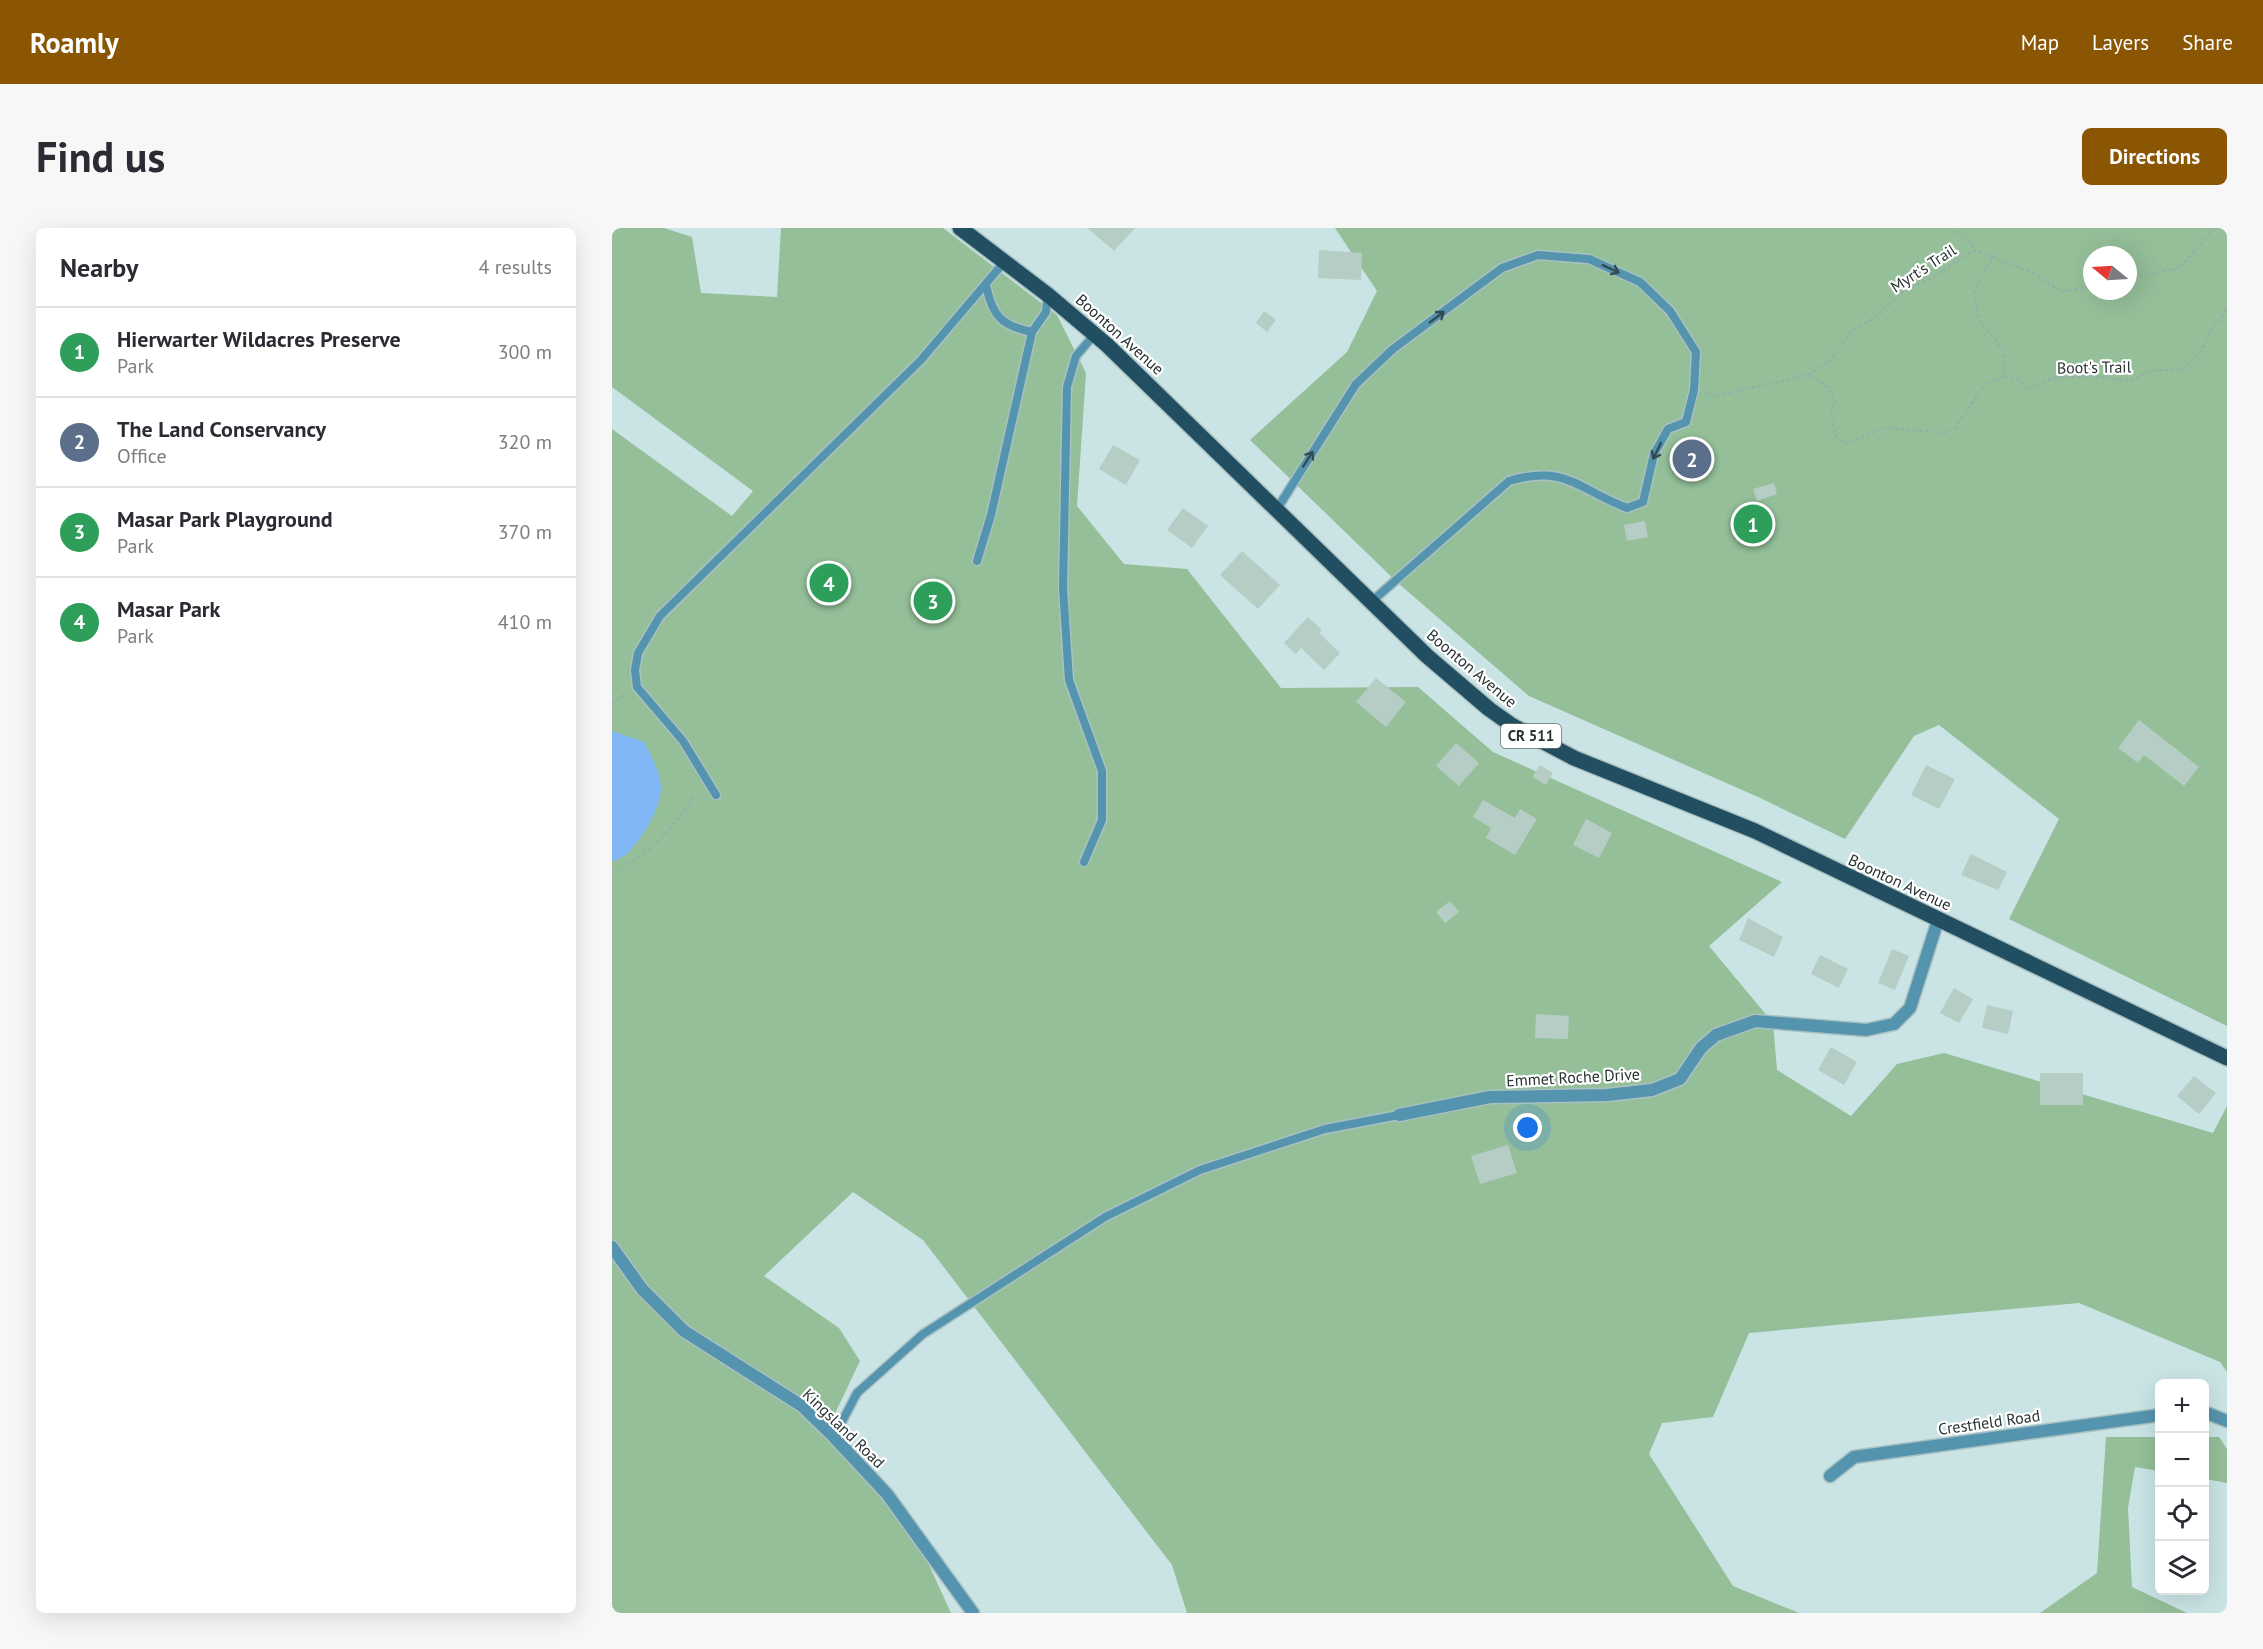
<!DOCTYPE html>
<html lang="en">
<head>
<meta charset="utf-8">
<style>
  :root { --surface:#fff; --page:#f7f7f7; --text:#2b2b33; --muted:#7c7c81; --line:#e1e1e2; --accent:#8a5603 }
  body { margin:0; font-family:"PT Sans",sans-serif; background:var(--page); color:var(--text) }
  .controls { position:absolute; right:18px; bottom:18px; display:grid; overflow:hidden; border-radius:9px; box-shadow:0 6px 24px #0002 }
  .controls button { width:54px; height:54px; display:grid; place-items:center; padding:0; border:0; border-bottom:2px solid var(--line); background:var(--surface); color:var(--text); font:30px sans-serif }
  .compass { position:absolute; left:1471px; top:18px; width:54px; height:54px; border-radius:50%; background:var(--surface); box-shadow:0 6px 24px #0002; rotate:288deg }
  .you { position:absolute; left:916px; top:900px; width:21px; height:21px; margin:-15px; border:4px solid #fff; border-radius:50%; background:#1a73e8; box-shadow:0 0 0 9px #1a73e833 }
  .badge { display:grid; place-items:center; width:39px; height:39px; border-radius:50%; background:var(--accent); color:#fff; font-size:20px; font-weight:700 }
  .pin { position:absolute; translate:-50% -50%; border:3px solid #fff; box-shadow:0 2px 6px #0006 }
  .list { margin:0; padding:0; list-style:none }
  h2 { display:flex; justify-content:space-between; align-items:center; height:78px; margin:0; padding:0 24px; font-size:26px }
  h2 small { font-size:20px; font-weight:400; color:var(--muted) }
  .list li { display:grid; grid-template-columns:39px 1fr auto; gap:18px; align-items:center; box-sizing:border-box; height:90px; padding:0 24px; border-top:2px solid var(--line) }
  .list b { display:block; font-size:22px; white-space:nowrap }
  .list p { margin:0; font-size:20px; white-space:nowrap; color:var(--muted) }
  .list em { font-size:20px; font-style:normal; color:var(--muted) }
  .icon { flex:none; width:33px; height:33px; fill:none; stroke:currentColor; stroke-width:2; stroke-linecap:round; stroke-linejoin:round }
  .map { position:relative; flex:none; width:1615px; height:1385px; overflow:hidden; border-radius:9px }
  header { display:flex; align-items:center; gap:36px; box-sizing:border-box; height:84px; padding:0 30px; background:var(--accent); color:#fff }
  header strong { font-size:28px }
  nav { display:flex; gap:33px; margin-inline-start:auto; font-size:21px }
  .intro { display:flex; align-items:center; justify-content:space-between; box-sizing:border-box; height:144px; padding:0 36px }
  h1 { margin:0; font-size:42px }
  .button { padding:15px 27px; border-radius:9px; background:var(--accent); color:#fff; font-size:21px; font-weight:700 }
  main { display:flex; gap:36px; padding:0 36px }
  aside { flex:1; background:var(--surface); border-radius:9px; box-shadow:0 6px 24px #0002 }
  .map>svg:first-child { display:block }
  .green { fill:#94bf99; fill-rule:evenodd }
  .water { fill:#81b7f7 }
  .building { fill:#b6cdc6 }
  .lines { fill:none; stroke-linecap:round; stroke-linejoin:round }
  .lane-casing { stroke:#aac1c1; stroke-width:11 }
  .street-casing { stroke:#aac1c1; stroke-width:15 }
  .primary-casing { stroke:#aac1c1; stroke-width:18 }
  .path { stroke:#97acac; stroke-width:2; stroke-dasharray:3 3; stroke-linecap:butt }
  .lane { stroke:#5594af; stroke-width:8 }
  .street { stroke:#5594af; stroke-width:12 }
  .primary { stroke:#214e60; stroke-width:15 }
  .oneway { stroke:#344b52 }
  .labels { text-anchor:middle; stroke-width:4.5; stroke-linejoin:round; paint-order:stroke }
  .shield { fill:#fff; stroke:#697070; stroke-width:1.5 }
  .shield-label { font-size:15px; font-weight:bold; fill:#293333 }
  .street-label { font-size:16px; fill:#293333; stroke:#fff }
</style>
</head>
<body>
<header>
<strong>Roamly</strong>
<nav><a>Map</a><a>Layers</a><a>Share</a></nav>
</header>
<div class="intro"><h1>Find us</h1><a class="button">Directions</a></div>
<main>
<aside>
<h2>Nearby<small>4 results</small></h2>
<ul class="list">
<li><span class="badge" style="background:#2e9e5b">1</span><div><b>Hierwarter Wildacres Preserve</b><p>Park</p></div><em>300 m</em></li>
<li><span class="badge" style="background:#5c6f8a">2</span><div><b>The Land Conservancy</b><p>Office</p></div><em>320 m</em></li>
<li><span class="badge" style="background:#2e9e5b">3</span><div><b>Masar Park Playground</b><p>Park</p></div><em>370 m</em></li>
<li><span class="badge" style="background:#2e9e5b">4</span><div><b>Masar Park</b><p>Park</p></div><em>410 m</em></li>
</ul>
</aside>
<div class="map">
<svg width="1615" height="1385" viewBox="0 0 1615 1385">
  <rect width="100%" height="100%" fill="#cae4e5"/>
  <g class="green">
    <polygon points="0,0 52,0 80,9 89,65 165,69 169,0 331,0 445,87 474,145 465,278 512,336 575,341 669,460 806,459 881,524 1170,654 1097,718 1161,795 1165,842 1239,888 1285,836 1332,825 1601,905 1615,878 1615,1144 1608,1134 1467,1075 1137,1105 1101,1189 1050,1195 1037,1226 1121,1358 1187,1385 575,1385 560,1337 311,1012 241,964 152,1048 227,1100 248,1133 216,1200 301,1302 339,1385 0,1385 0,201 120,288 141,263 0,159"/>
    <path d="M723,0H1615V798L1397,691L1447,591L1327,497L1302,508L1233,611L1146,569L917,468L787,356L638,212L735,124L765,63ZM1480,27H1516V63H1480Z"/>
    <polygon points="1494,1209 1547,1209 1547,1243 1523,1239 1516,1280 1520,1359 1575,1385 1428,1385 1485,1345"/>
    <polygon points="1592,1209 1607,1209 1615,1221 1615,1255 1593,1251"/>
  </g>
  <path class="water" d="M0,503L32,514C39,528 48,543 49,558C50,579 30,610 16,625C12,629 5,631 0,634Z"/>
  <g class="building">
    <polygon points="475,0 523,0 502,23"/>
    <polygon points="707,22 750,25 749,52 706,50"/>
    <polygon points="652,83 664,92 655,104 644,95"/>
    <polygon points="1068,214 1095,216 1092,249 1065,246"/>
    <polygon points="501,217 528,232 514,257 487,241"/>
    <polygon points="1162,255 1165,266 1145,273 1141,261"/>
    <polygon points="571,280 596,298 580,320 555,302"/>
    <polygon points="1033,293 1036,309 1015,313 1012,297"/>
    <polygon points="630,323 668,357 646,381 608,347"/>
    <polygon points="696,389 710,402 707,405 728,425 712,442 689,420 684,426 672,415"/>
    <polygon points="764,450 794,474 774,499 744,474"/>
    <polygon points="1527,492 1587,539 1572,558 1532,527 1526,535 1506,520"/>
    <polygon points="844,515 867,535 847,558 824,538"/>
    <polygon points="928,537 941,545 934,557 920,549"/>
    <polygon points="1314,537 1343,551 1327,581 1299,567"/>
    <polygon points="871,572 903,590 908,581 925,591 903,627 874,610 879,600 861,589"/>
    <polygon points="974,591 1000,605 987,630 961,617"/>
    <polygon points="1359,626 1395,644 1386,662 1349,647"/>
    <polygon points="838,673 847,684 833,695 824,684"/>
    <polygon points="1136,690 1171,709 1162,729 1127,712"/>
    <polygon points="1280,721 1297,728 1283,762 1266,755"/>
    <polygon points="1208,727 1236,741 1227,760 1199,746"/>
    <polygon points="1342,760 1361,771 1347,795 1328,785"/>
    <polygon points="1375,777 1401,783 1396,806 1370,800"/>
    <polygon points="924,786 957,788 956,811 923,810"/>
    <polygon points="1219,819 1245,834 1232,857 1206,842"/>
    <rect x="1428" y="845" width="43" height="32"/>
    <polygon points="1582,848 1604,865 1587,886 1565,868"/>
    <polygon points="896,917 905,945 868,956 859,928"/>
  </g>
  <g class="lines">
    <defs>
      <g id="lane">
        <path d="M374,57C380,87 389,98 420,104L434,84L436,67"/>
        <path d="M665,281L744,156L781,121L890,40L926,27L977,31L1028,54L1058,83L1084,124L1082,162L1074,194L1056,201L1042,226L1031,274L1015,280C966,261 953,236 897,253L759,374"/>
        <polyline points="365,333 379,287 420,104"/>
        <polyline points="104,567 71,513 25,459 23,442 26,425 48,388 309,132 393,33"/>
        <polyline points="472,634 490,592 490,543 457,452 451,360 455,159 464,128 482,107"/>
        <polyline points="222,1209 245,1165 311,1106 493,989 588,942 713,901 787,887"/>
      </g>
      <g id="street">
        <polyline points="787,887 878,869 995,867 1040,862 1068,851 1089,820 1104,807 1143,793 1254,802 1282,796 1298,780 1326,692"/>
        <polyline points="0,1019 30,1061 72,1103 190,1178 219,1206 275,1266 361,1385"/>
        <polyline points="1592,1184 1615,1193"/>
        <polyline points="1218,1248 1242,1229 1548,1187"/>
      </g>
      <polyline id="primary" points="348,0 436,67 495,117 815,428 877,481 901,498 962,530 1143,603 1615,830"/>
    </defs>
    <use href="#lane" class="lane-casing"/>
    <use href="#street" class="street-casing"/>
    <use href="#primary" class="primary-casing"/>
    <g class="path">
      <polyline points="1336,0 1357,12 1362,22"/>
      <polyline points="1381,29 1422,46 1450,64 1480,58"/>
      <polyline points="1516,51 1567,40 1603,0"/>
      <polyline points="1196,147 1219,132 1239,103 1265,88 1290,64 1319,50 1362,22 1381,29 1368,50 1362,67 1367,92 1391,122 1393,148"/>
      <polyline points="1393,148 1406,152 1416,160 1442,150 1481,148 1518,153 1540,142 1570,142 1589,124 1596,107 1615,81"/>
      <polyline points="1093,165 1104,168 1195,147 1212,155 1223,173 1219,187 1224,210 1233,215 1273,200 1333,205 1343,200 1372,157 1393,148"/>
      <polyline points="0,475 15,465"/>
      <path d="M0,644C32,631 63,600 80,570"/>
    </g>
    <use href="#lane" class="lane"/>
    <use href="#street" class="street"/>
    <use href="#primary" class="primary"/>
  </g>
  <defs><path id="oneway-shaft" d="M-6 0H5M1.5-3L5.5 0L1.5 3" fill="none" stroke-width="1.6" stroke-linecap="round" stroke-linejoin="round" transform="scale(1.5)"/></defs>
  <g class="oneway">
    <use href="#oneway-shaft" transform="translate(999 41) rotate(25)"/>
    <use href="#oneway-shaft" transform="translate(825 89) rotate(-37)"/>
    <use href="#oneway-shaft" transform="translate(1045 223) rotate(116)"/>
    <use href="#oneway-shaft" transform="translate(696 231) rotate(-57)"/>
  </g>
  <g class="labels">
    <rect class="shield" x="889" y="496" width="60" height="24" rx="4.5"/>
    <g class="shield-label">
      <text x="919" y="513">CR 511</text>
    </g>
    <g class="street-label">
      <text transform="translate(1311 40) rotate(-33)" y="6">Myrt's Trail</text>
      <text transform="translate(508 106) rotate(42)" y="6">Boonton Avenue</text>
      <text transform="translate(1482 139) rotate(-1)" y="6">Boot's Trail</text>
      <text transform="translate(860 440) rotate(40)" y="6">Boonton Avenue</text>
      <text transform="translate(1288 654) rotate(25)" y="6">Boonton Avenue</text>
      <text transform="translate(961 849) rotate(-3)" y="6">Emmet Roche Drive</text>
      <text transform="translate(1377 1194) rotate(-8)" y="6">Crestfield Road</text>
      <text transform="translate(232 1200) rotate(44)" y="6">Kingsland Road</text>
    </g>
  </g>
</svg>
<div class="controls">
<button>+</button>
<button>−</button>
<button><svg class="icon" aria-label="locate" viewBox="0 0 24 24"><circle cx="12" cy="12" r="6"/><path d="M12 2v4M12 18v4M2 12h4M18 12h4"/></svg></button>
<button><svg class="icon" aria-label="layers" viewBox="0 0 24 24"><path d="M12 4l9 5-9 5-9-5zM3 14l9 5 9-5"/></svg></button>
</div>
<svg class="compass" viewBox="-18 -18 36 36"><path d="M0-13l5 13h-10z" fill="#e53935"/><path d="M0 13l5-13h-10z" fill="#7c7c81"/></svg>
<div class="you"></div>
<div class="pin badge" style="left:1141px;top:296px;background:#2e9e5b">1</div>
<div class="pin badge" style="left:1080px;top:231px;background:#5c6f8a">2</div>
<div class="pin badge" style="left:321px;top:373px;background:#2e9e5b">3</div>
<div class="pin badge" style="left:217px;top:355px;background:#2e9e5b">4</div>
</div>
</main>
</body>
</html>
